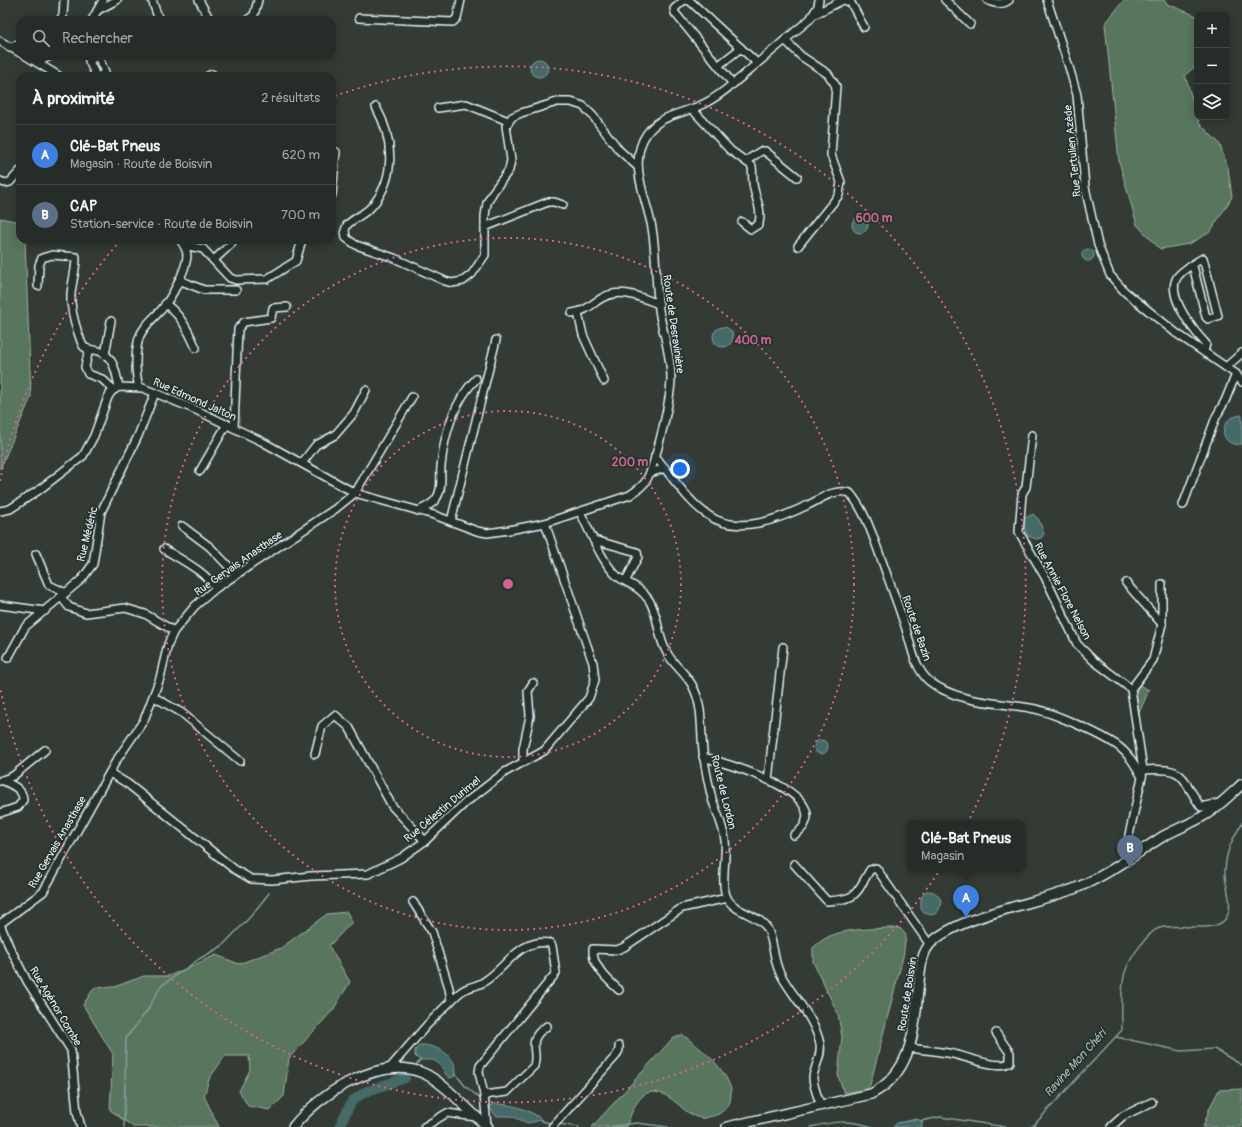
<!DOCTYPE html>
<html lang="fr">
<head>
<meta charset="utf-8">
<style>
  :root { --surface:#262c27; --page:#2e342f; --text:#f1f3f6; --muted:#a4a7a7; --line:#424844; --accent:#ff9aa2 }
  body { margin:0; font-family:Pangolin,sans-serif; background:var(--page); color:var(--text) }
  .controls { position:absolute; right:12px; top:12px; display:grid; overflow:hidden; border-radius:8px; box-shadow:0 2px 10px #0003 }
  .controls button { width:36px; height:36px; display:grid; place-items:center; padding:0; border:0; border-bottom:1px solid var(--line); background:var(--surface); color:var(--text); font:20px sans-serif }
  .you { position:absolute; left:680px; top:469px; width:14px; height:14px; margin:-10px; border:3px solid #fff; border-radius:50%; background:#1a73e8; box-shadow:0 0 0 6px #1a73e833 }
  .badge { display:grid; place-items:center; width:26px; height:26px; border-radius:50%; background:var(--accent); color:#fff; font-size:13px; font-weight:700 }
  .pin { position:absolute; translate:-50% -33px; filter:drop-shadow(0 1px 2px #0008) }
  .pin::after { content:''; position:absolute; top:21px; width:14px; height:12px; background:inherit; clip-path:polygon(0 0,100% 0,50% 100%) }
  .popup { position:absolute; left:907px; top:820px; width:118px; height:52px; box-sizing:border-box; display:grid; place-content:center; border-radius:8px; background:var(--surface); filter:drop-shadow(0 1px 3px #0005); font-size:13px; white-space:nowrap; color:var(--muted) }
  .popup b { font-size:15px; color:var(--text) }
  .popup::after { content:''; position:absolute; left:50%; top:100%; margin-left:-8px; border:8px solid transparent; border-top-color:var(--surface) }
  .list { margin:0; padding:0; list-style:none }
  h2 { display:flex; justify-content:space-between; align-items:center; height:52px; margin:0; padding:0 16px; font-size:17px }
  h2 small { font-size:13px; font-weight:400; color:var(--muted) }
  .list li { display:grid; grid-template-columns:26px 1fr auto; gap:12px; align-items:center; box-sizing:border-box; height:60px; padding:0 16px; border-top:1px solid var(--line) }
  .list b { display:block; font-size:15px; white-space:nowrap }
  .list p { margin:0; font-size:13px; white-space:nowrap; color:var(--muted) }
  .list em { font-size:13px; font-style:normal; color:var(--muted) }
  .icon { flex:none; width:22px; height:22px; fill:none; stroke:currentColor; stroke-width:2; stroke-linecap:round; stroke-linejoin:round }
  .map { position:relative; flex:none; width:1242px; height:1127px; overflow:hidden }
  .search { position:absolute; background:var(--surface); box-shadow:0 2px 10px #0003; left:16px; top:16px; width:320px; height:44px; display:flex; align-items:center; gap:10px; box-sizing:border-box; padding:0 14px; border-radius:12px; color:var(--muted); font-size:15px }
  .panel { position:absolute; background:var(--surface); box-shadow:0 2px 10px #0003; left:16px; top:72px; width:320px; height:172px; border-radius:12px }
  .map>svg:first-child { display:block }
  .green { fill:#58755d; stroke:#a0b3aa }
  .water { fill:#456a68; stroke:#86a0a2 }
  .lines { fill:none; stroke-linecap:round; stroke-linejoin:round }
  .stream { stroke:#86a0a2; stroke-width:1.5 }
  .river { stroke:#456a68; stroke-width:10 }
  .minor-casing { stroke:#e8f1f8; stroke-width:10 }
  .major-casing { stroke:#e8f1f8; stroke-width:12 }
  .minor { stroke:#26332d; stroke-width:7 }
  .major { stroke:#26332d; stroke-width:9 }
  .ring { fill:none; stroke:#cf6492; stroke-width:2; stroke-dasharray:2 4 }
  .labels { text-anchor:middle; stroke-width:3.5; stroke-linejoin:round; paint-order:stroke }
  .street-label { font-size:11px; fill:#e8f1f8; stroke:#26332d }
  .water-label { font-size:12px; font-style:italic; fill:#a7bbbe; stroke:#26332d }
  .centre { fill:#cf6492; stroke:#26332d; stroke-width:2 }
  .ring-label { font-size:12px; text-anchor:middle; font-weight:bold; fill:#cf6492; stroke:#26332d; stroke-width:3.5; stroke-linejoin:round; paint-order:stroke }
</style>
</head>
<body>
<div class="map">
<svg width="1242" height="1127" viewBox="0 0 1242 1127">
  <rect width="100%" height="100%" fill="#333b34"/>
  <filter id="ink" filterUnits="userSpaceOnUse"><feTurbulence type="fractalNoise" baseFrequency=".025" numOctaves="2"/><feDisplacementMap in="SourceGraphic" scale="8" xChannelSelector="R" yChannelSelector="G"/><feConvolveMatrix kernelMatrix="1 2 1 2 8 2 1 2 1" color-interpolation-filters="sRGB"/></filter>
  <g filter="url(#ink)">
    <g class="green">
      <polygon points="1124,0 1164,0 1167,4 1197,16 1197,65 1185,75 1199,123 1219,143 1228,167 1232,197 1210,232 1189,244 1160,249 1137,225 1119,161 1105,24"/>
      <polygon points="0,218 20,222 20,240 25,240 31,397 0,469"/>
      <polygon points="1139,685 1149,690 1139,713 1134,708 1135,692"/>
      <polygon points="347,912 352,922 329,946 350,982 333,1010 289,1058 284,1096 270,1110 248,1106 239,1091 250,1070 249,1056 225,1056 209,1079 204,1096 219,1127 133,1127 110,1110 113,1054 83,1005 94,988 114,987 144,976 169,976 216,955 239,964 281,948 327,914"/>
      <path d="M886,928H900L906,935L903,957L870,1085L867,1089L844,1093L838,1075L842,1037L838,1014L813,962V948C832,928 859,930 886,928Z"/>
      <path d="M683,1035C702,1050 721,1063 730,1086C732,1090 731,1100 729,1104C726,1109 718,1116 712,1116C709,1117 704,1119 700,1118C682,1114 673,1092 652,1092C637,1093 631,1115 626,1127H592L674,1037Z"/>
      <polygon points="1242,1089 1242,1127 1203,1127 1210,1107 1219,1090"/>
    </g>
    <g class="water">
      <circle cx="539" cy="68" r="9"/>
      <circle cx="860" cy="225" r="8"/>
      <circle cx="1088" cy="255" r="6"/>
      <circle cx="723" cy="337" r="10"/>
      <path d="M1240,415L1242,416V444C1224,448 1217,428 1231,418C1233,417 1237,416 1240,415Z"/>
      <polygon points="1033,514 1039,520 1044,534 1041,538 1036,539 1028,536 1024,527 1025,518"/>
      <circle cx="821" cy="747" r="7"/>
      <path d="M926,891C936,891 939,895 942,903L937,913L932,915L924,913L921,909V898Z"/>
      <path d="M420,1045C436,1044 461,1058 455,1076L450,1078C443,1074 443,1065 435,1061C428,1057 421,1064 415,1056V1050Z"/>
      <path d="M492,1104C508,1103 530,1109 542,1120L528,1123L511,1116H496L490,1108Z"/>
      <polygon points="916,1119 922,1121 922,1127 893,1127 897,1123"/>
    </g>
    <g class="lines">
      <g class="stream">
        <polyline points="1116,1037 1181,1051 1214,1049 1242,1065"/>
        <polyline points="414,1068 420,1060"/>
        <polyline points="455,1073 465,1086 482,1100"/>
        <polyline points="541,1121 551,1123"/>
        <polyline points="921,1121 940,1117 1006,1127"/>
        <polyline points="559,1124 579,1127"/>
        <polyline points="124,1127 126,1038 147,1011 161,986 199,959 222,946 251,916 269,893"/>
        <polyline points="606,1127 637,1123 668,1127"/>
        <path d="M811,1127C835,1121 849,1120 873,1127"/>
        <path d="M1030,1127L1033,1126L1122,1030C1122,1013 1120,981 1127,967C1132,956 1148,932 1159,928C1177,922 1215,935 1226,918C1235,904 1224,886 1225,871C1226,850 1232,840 1242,823"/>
      </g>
      <polyline class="river" points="339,1127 352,1101 365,1092 405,1078"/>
      <defs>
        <g id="minor">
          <polyline points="152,0 159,20"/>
          <polyline points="199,0 210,20"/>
          <polyline points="684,0 674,9 675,13 733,84"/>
          <polyline points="685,0 690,1 757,63"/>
          <polyline points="845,0 851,3 864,27"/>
          <polyline points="945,0 970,24"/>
          <path d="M987,0C994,4 1003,5 1009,0"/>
          <polyline points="1047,0 1069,67 1077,95 1085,187 1098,245 1110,275 1124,291 1176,333 1236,374 1242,382"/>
          <polyline points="98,10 117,0"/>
          <polyline points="813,15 843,0"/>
          <polyline points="359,18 453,22 457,18 461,0"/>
          <polyline points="60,20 63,15 64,0"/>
          <polyline points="92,20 103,0"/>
          <polyline points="247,20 254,15 258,0"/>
          <polyline points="785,40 801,56 828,74 836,86 831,155 841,182 839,195 798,246"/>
          <polyline points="0,41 20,53"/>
          <polyline points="10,48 20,43"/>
          <polyline points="26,56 59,76"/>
          <polyline points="98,56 105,72 100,76"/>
          <polyline points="38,62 50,56"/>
          <polyline points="719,65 741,48"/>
          <polyline points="96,76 89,61 97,56"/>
          <polyline points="208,76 212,74"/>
          <path d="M376,107C393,138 397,177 372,206C365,214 354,218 347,225L345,230L346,238L356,245L394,258L445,281L452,283L463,281L472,274L485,255V216L487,203L493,192L509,170L511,160L506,126L512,117L521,113L557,102H571L583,106L593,116L619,150L638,167"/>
          <polyline points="438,108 466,104 508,121"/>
          <path d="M692,109L730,150L752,166C753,174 752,182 754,189C757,202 762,210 759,224L751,229L742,222"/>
          <polyline points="746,161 761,151 765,151 797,177"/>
          <polyline points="0,181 5,183 10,182 20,171"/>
          <polyline points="332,195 336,152"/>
          <polyline points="485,227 548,202 554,202 563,205"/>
          <polyline points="184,245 203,249 230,278 236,280 267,279 296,261 302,240"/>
          <polyline points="214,260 231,244 233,240"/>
          <path d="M1193,266L1206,317L1208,319L1218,316L1203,258C1196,262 1183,270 1178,276C1164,294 1194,331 1206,344L1204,352"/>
          <polyline points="179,280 204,290 236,290"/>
          <path d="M38,286L39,265L42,258L52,255L76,257C76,270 72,282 71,294C70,307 74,321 78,333C80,337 81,344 84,347C89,350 94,350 99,351C114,356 116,373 119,387"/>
          <path d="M165,304C180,313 189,332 196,348"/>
          <path d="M572,313C583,312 589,307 597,301C618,286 637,296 659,304"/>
          <polyline points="578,313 583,335 604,381"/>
          <polyline points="89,349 85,367 88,374 102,379 114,390"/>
          <polyline points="105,355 111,321"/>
          <polyline points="1226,367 1242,353"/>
          <path d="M139,387C135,373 135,352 139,338C143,326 154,318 162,309C171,298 186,271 187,256C187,250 184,245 180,240"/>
          <polyline points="234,428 238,329 244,322 271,318 273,308 287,307"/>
          <polyline points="1032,435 1026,487 1022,494 1019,532 1045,577 1077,644 1094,661 1131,689"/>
          <path d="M655,456C671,475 688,502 708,515C737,536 779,519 808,505C821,499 834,488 850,493C866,512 873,537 882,561C889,581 897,602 904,623C911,642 913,667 929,681C957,703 996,702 1030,708C1050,711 1101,734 1118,746C1129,754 1135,765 1142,777L1129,835L1126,860"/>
          <polyline points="302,463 316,445 335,435 354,413 366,390"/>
          <polyline points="200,471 227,424"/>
          <polyline points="650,473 665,468"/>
          <polyline points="1183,505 1216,417 1225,401 1236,374"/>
          <path d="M0,511L10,509L39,490L83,456L94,436L108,397L112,391L119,387L143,388L196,410L261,441L355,493L434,515L477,531L487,533L509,530L545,523L630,495C636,491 642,487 646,481C656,463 671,399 671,378C671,357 664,336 660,316C655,287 657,257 652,228C647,200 630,168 643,140C657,112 686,115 709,101C725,92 740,78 754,66C773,50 791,35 810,19L818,6L819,0"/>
          <path d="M418,511C424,508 432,505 436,499C443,489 440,477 441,466C444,435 454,401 476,379"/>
          <path d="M580,512C589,529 601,560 615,574C626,585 637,583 649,600C659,616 657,635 666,651C673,666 688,674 694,689C704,710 700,736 704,759C706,772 709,786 712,799C717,813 723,825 725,840C727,857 720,883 727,898C735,913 758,914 767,928C774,941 773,958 779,971C791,996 814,1015 820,1044C822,1056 815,1065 813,1077C813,1087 818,1097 821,1106"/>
          <polyline points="451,521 496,340"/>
          <polyline points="182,526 210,547 237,575"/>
          <polyline points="594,540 637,552 638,557 626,580"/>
          <path d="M164,549C183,561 203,570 216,588"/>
          <polyline points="36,554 49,585 66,593"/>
          <polyline points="1126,583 1162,624"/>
          <polyline points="61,597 69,607 86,613 125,608 145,614 174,631"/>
          <polyline points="0,605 45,611"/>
          <polyline points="8,658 25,627 82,579 93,564 101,512 138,436 155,393"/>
          <polyline points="154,697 182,713 240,761"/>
          <polyline points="315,754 322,726 335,715 349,727 392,806 425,841"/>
          <path d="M703,757C724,763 828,791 803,827C801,830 797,833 794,835"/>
          <polyline points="523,762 523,749 530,716 528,691 533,683"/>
          <path d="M1143,770C1188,767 1179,776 1201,807L1220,803"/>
          <polyline points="110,773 128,784 234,869 251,879 272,880 311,876 368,874 401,858 425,841 465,803 505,772 544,751 589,698 595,680 593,663 545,523"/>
          <polyline points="1142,777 1143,770 1131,689 1153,660 1162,624 1162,584"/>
          <polyline points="768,780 783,647"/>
          <polyline points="0,781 13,776 45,750"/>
          <path d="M0,813L18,807L23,800C23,788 11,785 2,780"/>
          <path d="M794,864L827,901C858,899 855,895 870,870L876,868L930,945"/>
          <polyline points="0,924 43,892 116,761 144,720 160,678 168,644 174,631 195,606 216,588 335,509 355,493 412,397"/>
          <polyline points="0,924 9,946 27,981 71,1050 77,1112 81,1127"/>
          <path d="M619,990C609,981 591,965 593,949L617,950L624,947L682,908L727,898"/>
          <path d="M451,1001C456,996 461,990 468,988C474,986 480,985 485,981C507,967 519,938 550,943L552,946L556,973L480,1066L479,1072L484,1095L487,1126"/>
          <path d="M909,1048C924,1050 939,1051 953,1054C965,1056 1000,1071 1010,1062V1053L996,1033"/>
          <polyline points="388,1070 427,1025 451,1001 449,988 432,932 413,902"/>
          <path d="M484,1095L507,1092L534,1066C539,1048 525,1041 547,1026"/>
          <polyline points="424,1127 447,1113 476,1117"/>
          <polyline points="552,1127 616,1056 619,1050 619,1046"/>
          <polyline points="1111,1127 1123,1116 1152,1102"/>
        </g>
        <g id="major">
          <path d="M293,1127C319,1094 379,1055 423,1073C443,1081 469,1112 488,1127"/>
          <path d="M727,1127L871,1094C915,1072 914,1025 919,981C921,968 921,954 930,944C957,916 1038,903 1076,888C1106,876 1134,855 1162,837C1176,829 1191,824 1205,815C1218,807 1230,795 1242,784"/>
        </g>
      </defs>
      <use href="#minor" class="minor-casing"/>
      <use href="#major" class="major-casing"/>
      <use href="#minor" class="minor"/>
      <use href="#major" class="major"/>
    </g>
  </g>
  <g class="ring">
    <circle cx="508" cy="584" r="173"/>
    <circle cx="508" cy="584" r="346"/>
    <path d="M0 481A518 518 0 0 1 120 241M335 96A518 518 0 1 1 0 687"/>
  </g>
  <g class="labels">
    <g class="street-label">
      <text transform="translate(1072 151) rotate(-96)" y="4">Rue Tertulien Azède</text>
      <text transform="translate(674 324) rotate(82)" y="4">Route de Desravinière</text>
      <text transform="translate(195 399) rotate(24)" y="4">Rue Edmond Jalton</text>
      <text transform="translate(87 534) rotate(-76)" y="4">Rue Médéric</text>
      <text transform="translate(238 563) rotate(-35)" y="4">Rue Gervais Anasthase</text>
      <text transform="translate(1063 591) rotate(62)" y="4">Rue Annie Flore Nelson</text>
      <text transform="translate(917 628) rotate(71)" y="4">Route de Bazin</text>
      <text transform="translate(724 792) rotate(76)" y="4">Route de Lordon</text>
      <text transform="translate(442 809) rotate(-40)" y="4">Rue Célestin Durimel</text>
      <text transform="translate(57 842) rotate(-60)" y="4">Rue Gervais Anasthase</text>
      <text transform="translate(907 994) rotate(-81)" y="4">Route de Boisvin</text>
      <text transform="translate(56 1006) rotate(59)" y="4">Rue Agénor Combe</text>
    </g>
    <g class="water-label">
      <text transform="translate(1075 1063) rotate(-48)" y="4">Ravine Mon Chéri</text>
    </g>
  </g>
  <circle cx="508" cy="584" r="6" class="centre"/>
  <g class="ring-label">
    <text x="874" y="222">600 m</text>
    <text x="753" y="344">400 m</text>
    <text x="630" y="466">200 m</text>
  </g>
</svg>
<div class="controls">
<button>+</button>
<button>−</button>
<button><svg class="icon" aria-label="layers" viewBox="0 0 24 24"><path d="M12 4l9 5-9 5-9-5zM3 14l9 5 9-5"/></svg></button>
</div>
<div class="you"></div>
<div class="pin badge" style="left:966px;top:918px;background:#3f7fe0">A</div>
<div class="popup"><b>Clé-Bat Pneus</b>Magasin</div>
<div class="pin badge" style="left:1130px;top:868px;background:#5c6f8a">B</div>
<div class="search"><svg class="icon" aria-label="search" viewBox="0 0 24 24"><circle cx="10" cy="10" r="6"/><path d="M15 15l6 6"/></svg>Rechercher</div>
<section class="panel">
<h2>À proximité<small>2 résultats</small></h2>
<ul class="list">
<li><span class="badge" style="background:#3f7fe0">A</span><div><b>Clé-Bat Pneus</b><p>Magasin · Route de Boisvin</p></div><em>620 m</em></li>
<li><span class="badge" style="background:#5c6f8a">B</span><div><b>CAP</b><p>Station-service · Route de Boisvin</p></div><em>700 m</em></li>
</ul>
</section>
</div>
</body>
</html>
